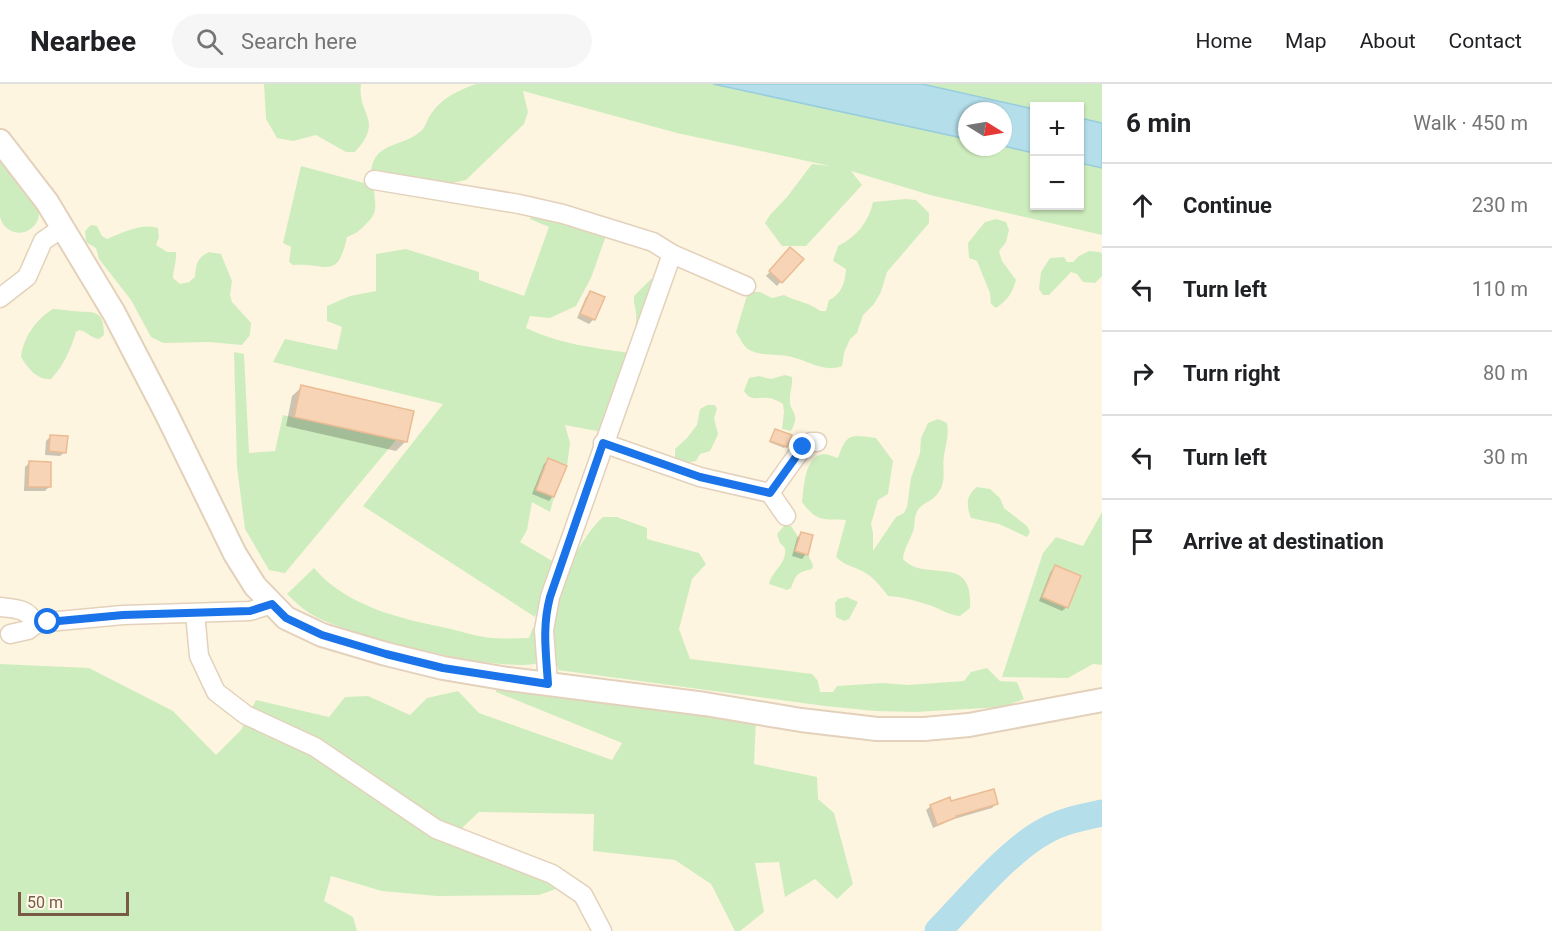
<!DOCTYPE html>
<html lang="en">
<head>
<meta charset="utf-8">
<style>
  :root { --surface:#fff; --page:#f6f6f6; --text:#202124; --muted:#757577; --line:#e0e0e0 }
  body { margin:0; font-family:Roboto,sans-serif; background:var(--page); color:var(--text) }
  .controls { position:absolute; right:18px; top:18px; display:grid; overflow:hidden; border-radius:0px; box-shadow:0 2px 4px #0004 }
  .controls button { width:54px; height:54px; display:grid; place-items:center; padding:0; border:0; border-bottom:2px solid var(--line); background:var(--surface); color:var(--text); font:30px sans-serif }
  .compass { position:absolute; left:958px; top:18px; width:54px; height:54px; border-radius:50%; background:var(--surface); box-shadow:0 2px 4px #0004; rotate:101deg }
  .scale { position:absolute; left:18px; bottom:15px; width:111px; box-sizing:border-box; padding-left:6px; border:3px solid #785b45; border-top:0; font-size:16px; line-height:21px; white-space:nowrap; color:#785b45; -webkit-text-stroke:4px #fff8e9; paint-order:stroke }
  .stop { position:absolute; width:18px; height:18px; margin:-14px; border:4px solid #1a73e8; border-radius:50%; background:#fff }
  .stop.end { background:#1a73e8; border-color:#fff; box-shadow:0 2px 6px #0008 }
  .list { margin:0; padding:0; list-style:none }
  h2 { display:flex; justify-content:space-between; align-items:center; height:78px; margin:0; padding:0 24px; font-size:26px }
  h2 small { font-size:20px; font-weight:400; color:var(--muted) }
  .list li { display:grid; grid-template-columns:39px 1fr auto; gap:18px; align-items:center; box-sizing:border-box; height:84px; padding:0 24px; border-top:2px solid var(--line) }
  .list b { display:block; font-size:22px; white-space:nowrap }
  .list em { font-size:20px; font-style:normal; color:var(--muted) }
  .icon { flex:none; width:33px; height:33px; fill:none; stroke:currentColor; stroke-width:2; stroke-linecap:round; stroke-linejoin:round }
  .map { position:relative; flex:none; width:1102px; height:847px; overflow:hidden }
  header { display:flex; align-items:center; gap:36px; box-sizing:border-box; height:84px; padding:0 30px; background:var(--surface); border-bottom:2px solid var(--line) }
  header strong { font-size:28px }
  nav { display:flex; gap:33px; margin-inline-start:auto; font-size:21px }
  .search { width:420px; height:54px; background:var(--page); display:flex; align-items:center; gap:15px; box-sizing:border-box; padding:0 21px; border-radius:33px; color:var(--muted); font-size:22px }
  main { display:flex }
  aside { flex:1; background:var(--surface) }
  .map>svg:first-child { display:block }
  .green { fill:#ceedbe; fill-rule:evenodd }
  .water { fill:#b3deea; stroke:#98cddd; stroke-width:1.5 }
  .shadow { fill:#0003 }
  .lines { fill:none; stroke-linecap:round; stroke-linejoin:round }
  .river { stroke:#b3deea; stroke-width:27 }
  .building { fill:#f7d4b5; stroke:#ebbb94; stroke-width:1.5 }
  .minor-casing { stroke:#e3d1bb; stroke-width:21 }
  .tertiary-casing { stroke:#e3d1bb; stroke-width:26 }
  .minor { stroke:#fff; stroke-width:18 }
  .tertiary { stroke:#fff; stroke-width:22 }
  .route { stroke:#1a73e8; stroke-width:8 }
</style>
</head>
<body>
<header>
<strong>Nearbee</strong>
<div class="search"><svg class="icon" aria-label="search" viewBox="0 0 24 24"><circle cx="10" cy="10" r="6"/><path d="M15 15l6 6"/></svg>Search here</div>
<nav><a>Home</a><a>Map</a><a>About</a><a>Contact</a></nav>
</header>
<main>
<div class="map">
<svg width="1102" height="847" viewBox="0 0 1102 847">
  <rect width="100%" height="100%" fill="#fef5e0"/>
  <g class="green">
    <path d="M264,0H361C357,31 385,36 355,68H346L316,51L293,57L277,54L266,35Z"/>
    <path d="M476,0H1102V151L930,111L851,87L862,101L806,162H782L765,139L770,131L787,113L812,80L830,82L677,49L523,7L528,28L524,40L466,96L437,102L416,100L371,87C375,56 404,64 422,46C426,42 427,35 431,30C441,14 459,6 476,0ZM1034,22H1080V122H1034ZM967,27H1003V63H967Z"/>
    <path d="M0,64C1,71 1,80 6,86C10,91 17,90 21,95C33,107 50,134 29,146C18,153 3,146 0,133C0,118 0,82 0,64Z"/>
    <path d="M301,82L368,100L374,105C375,122 379,128 366,140C360,146 356,150 347,153C337,198 327,178 293,181L289,178L291,163L283,159Z"/>
    <path d="M906,115L916,116L929,129V139L887,188L881,208L874,220L863,231L857,249L850,255L844,269L842,282C824,289 809,277 792,273C780,270 766,272 754,268C744,265 741,256 736,248L748,208H760L772,214L784,211C795,217 811,219 820,227H826L829,216C842,210 845,198 846,185L833,177L838,162C856,153 869,138 873,118Z"/>
    <path d="M532,129L607,149L591,194L576,222L550,234L530,232L526,244C560,260 594,264 631,269L602,348L565,341L570,359L567,382L548,374L536,406L554,413L550,428L532,418L527,446L520,458L554,478L535,533L363,422L443,320L273,278L285,255L337,266L342,243L327,237V222L350,212L376,207V170L406,165L479,188V196L524,212L549,143L530,135Z"/>
    <path d="M996,135L1006,138L1009,146L1006,158L999,167L1002,177L1016,196C1013,208 1007,217 996,224L991,220L990,209L977,177L969,174L968,159L985,138Z"/>
    <path d="M91,141L97,142L102,152L107,155C124,148 141,139 158,144L159,153L156,161L167,168H176C177,177 173,185 173,194L180,200L189,198L195,193C196,180 197,174 209,168L221,170L232,197L230,211L232,218L251,239L250,251L242,261L209,258L163,259L151,253L131,216L99,175L96,164L86,158L85,147Z"/>
    <polygon points="1089,167 1100,168 1102,170 1102,192 1095,199 1083,198 1077,190 1071,188 1049,211 1043,211 1039,205 1041,188 1050,174 1064,173 1067,178 1073,178 1079,172"/>
    <path d="M659,192L637,251C634,243 637,239 636,231C636,224 633,219 634,212L651,195Z"/>
    <path d="M53,225C59,225 66,226 72,227C94,229 104,224 104,251L99,255C90,254 87,247 79,246L76,248C70,267 64,281 51,295C36,296 28,284 21,273C23,254 36,235 53,225Z"/>
    <polygon points="234,268 244,270 249,369 275,367 283,331 396,356 285,489 269,486 245,445 237,383"/>
    <path d="M785,291L792,293C793,301 790,307 790,314C788,329 802,327 791,347L782,345L784,328L783,320C778,317 773,314 768,314C757,313 751,318 744,307L749,294L759,292L771,295Z"/>
    <polygon points="707,321 715,321 717,325 714,334 718,350 714,359 710,367 700,370 696,377 680,380 675,378 675,365 687,354 697,341 700,325"/>
    <path d="M938,335L947,339C949,352 946,360 944,372C942,383 946,393 941,404C934,419 925,416 918,426C914,432 915,438 914,444C911,455 904,464 903,475C926,500 974,467 970,524L960,532C949,531 942,526 932,522C917,517 903,513 888,512C881,503 873,492 862,487C852,482 844,481 836,473L846,436C822,435 817,438 802,418C804,404 804,372 824,370C828,370 834,373 838,374C847,348 851,351 876,354L893,377L888,410L878,416L871,440L873,449V467L896,433L904,429L907,423L911,394L920,369L921,354L928,339Z"/>
    <path d="M977,403L990,405L1000,414L1004,424L1027,442L1030,448L1027,453L999,440L971,434C966,421 966,411 977,403Z"/>
    <polygon points="1102,428 1102,581 1093,580 1068,594 1002,593 1043,469 1056,453 1083,462"/>
    <path d="M603,433H617L647,444V455L699,469L706,480L692,495L679,545L690,575L812,590L818,597L820,608H833L837,602L883,599L908,601L964,597L971,588L987,584L1000,597L1017,598L1024,615L1003,623L915,628L875,627L825,622L558,586C555,570 550,551 550,535C550,511 585,447 603,433Z"/>
    <path d="M785,441L791,442L799,454L795,467L808,471L813,481L812,485C797,489 797,489 791,504L787,506L769,500C773,485 787,480 785,464L780,459L777,450Z"/>
    <path d="M314,484C347,523 402,535 451,545C464,548 478,553 492,554C504,555 517,554 529,554L533,543L537,549L539,579C500,590 354,552 316,533C305,527 296,519 287,510Z"/>
    <polygon points="847,513 858,518 849,535 844,537 836,533 835,519 838,515"/>
    <polygon points="0,580 89,584 173,627 216,671 241,646 256,616 329,633 345,613 368,612 410,631 427,614 458,607 479,629 612,676 622,659 496,608 497,600 756,635 754,680 817,693 818,715 834,729 853,800 837,815 815,795 785,813 779,778 755,779 764,828 740,847 735,847 711,800 675,776 593,767 594,730 479,728 463,743 458,763 541,795 556,805 539,811 437,812 382,807 331,792 324,817 353,833 357,847 0,847"/>
  </g>
  <g class="water">
    <polygon points="713,0 922,0 1034,25 1034,69 1003,62 1003,27 967,27 967,55"/>
    <polygon points="1080,34 1102,39 1102,84 1080,79"/>
  </g>
  <g class="shadow">
    <polygon points="790,165 801,175 777,202 766,192"/>
    <polygon points="591,209 594,235 589,240 577,234 586,213"/>
    <polygon points="302,303 405,358 396,367 286,342 292,312"/>
    <polygon points="775,346 786,362 784,364 769,358"/>
    <polygon points="51,352 65,368 60,372 45,371 46,357"/>
    <polygon points="548,376 553,412 549,417 532,410 544,380"/>
    <polygon points="29,379 49,403 45,407 24,407 25,383"/>
    <polygon points="801,449 806,470 802,475 792,472 797,454"/>
    <polygon points="1056,483 1067,523 1062,527 1039,517 1051,487"/>
    <polygon points="950,719 996,720 992,724 954,735 933,744 926,726 931,722"/>
  </g>
  <g class="lines">
    <path class="river" d="M938,847C967,817 1009,766 1045,747C1062,737 1083,733 1102,729"/>
  </g>
  <g class="building">
    <polygon points="790,163 804,175 782,199 769,187"/>
    <polygon points="590,207 605,213 595,236 580,230"/>
    <polygon points="301,301 414,327 407,358 294,333"/>
    <polygon points="775,345 792,351 787,363 770,357"/>
    <polygon points="50,351 68,352 66,369 49,367"/>
    <polygon points="548,374 567,382 554,413 536,406"/>
    <polygon points="29,377 51,378 51,403 28,403"/>
    <polygon points="801,448 813,451 808,471 795,467"/>
    <polygon points="1055,481 1081,492 1068,524 1042,513"/>
    <polygon points="994,705 998,720 956,732 957,733 937,741 930,721 950,713 951,717"/>
  </g>
  <g class="lines">
    <defs>
      <g id="minor">
        <polyline points="374,96 519,120 563,130 653,158 672,170 746,202"/>
        <polyline points="0,214 27,193 43,157 62,144"/>
        <polyline points="603,359 700,393 770,409"/>
        <polyline points="786,432 770,409 803,363 811,358 817,358"/>
        <path d="M0,523C17,525 27,524 36,540"/>
        <polyline points="195,529 199,572 216,608 246,631 315,663 436,745 552,790 583,811 602,847"/>
        <polyline points="10,550 28,546 36,540 48,538 123,531 250,527 272,520"/>
        <polyline points="548,600 544,546 550,513 672,170"/>
      </g>
      <polyline id="tertiary" points="0,57 47,118 114,229 167,331 235,470 255,502 286,534 322,551 386,570 443,584 508,595 705,620 801,636 877,645 924,645 969,641 1102,616"/>
    </defs>
    <use href="#minor" class="minor-casing"/>
    <use href="#tertiary" class="tertiary-casing"/>
    <use href="#minor" class="minor"/>
    <use href="#tertiary" class="tertiary"/>
  </g>
  <g class="lines">
    <path class="route" d="M48,538L123,531L250,527L272,520L286,534L322,551L386,570L443,584L548,600C546,569 542,543 550,513L603,359L700,393L770,409L803,363"/>
  </g>
</svg>
<div class="controls">
<button>+</button>
<button>−</button>
</div>
<svg class="compass" viewBox="-18 -18 36 36"><path d="M0-13l5 13h-10z" fill="#e53935"/><path d="M0 13l5-13h-10z" fill="#757577"/></svg>
<div class="scale">50 m</div>
<div class="stop" style="left:48px;top:538px"></div>
<div class="stop end" style="left:803px;top:363px"></div>
</div>
<aside>
<h2>6 min<small>Walk · 450 m</small></h2>
<ul class="list">
<li><svg class="icon" aria-label="ahead" viewBox="0 0 24 24"><path d="M12 20V5M6 11l6-6 6 6"/></svg><div><b>Continue</b></div><em>230 m</em></li>
<li><svg class="icon" aria-label="left" viewBox="0 0 24 24"><path d="M17 20v-9H6M10 6l-5 5 5 5"/></svg><div><b>Turn left</b></div><em>110 m</em></li>
<li><svg class="icon" aria-label="right" viewBox="0 0 24 24"><path d="M7 20v-9h11M14 6l5 5-5 5"/></svg><div><b>Turn right</b></div><em>80 m</em></li>
<li><svg class="icon" aria-label="left" viewBox="0 0 24 24"><path d="M17 20v-9H6M10 6l-5 5 5 5"/></svg><div><b>Turn left</b></div><em>30 m</em></li>
<li><svg class="icon" aria-label="arrive" viewBox="0 0 24 24"><path d="M6 21V4h12l-3 4 3 4H6"/></svg><div><b>Arrive at destination</b></div></li>
</ul>
</aside>
</main>
</body>
</html>
